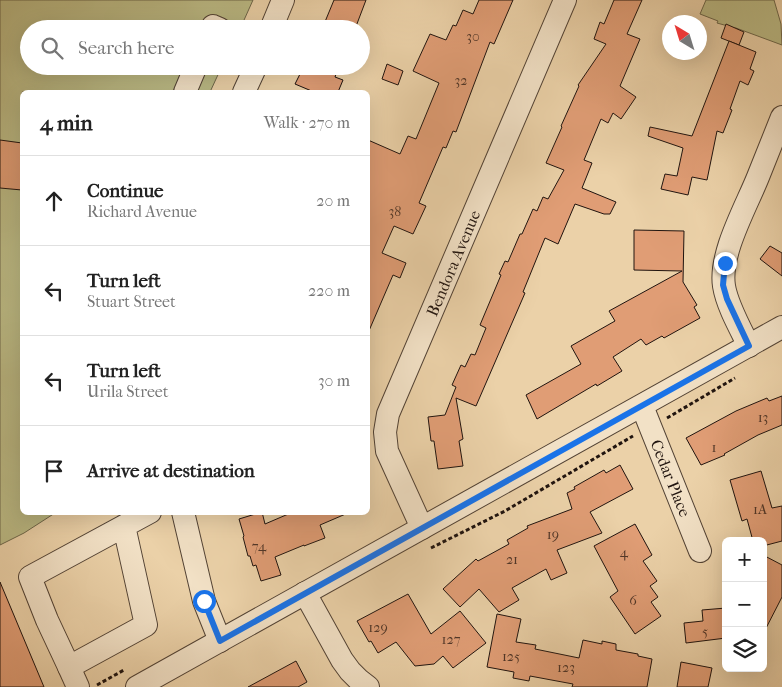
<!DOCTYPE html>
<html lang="en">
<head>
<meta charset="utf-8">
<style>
  :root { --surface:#fff; --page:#f2f2f2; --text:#222; --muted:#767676; --line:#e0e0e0 }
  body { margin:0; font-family:"IM FELL French Canon",serif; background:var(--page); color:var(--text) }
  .controls { position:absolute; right:15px; bottom:15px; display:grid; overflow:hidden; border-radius:8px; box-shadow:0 5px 20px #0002 }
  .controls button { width:45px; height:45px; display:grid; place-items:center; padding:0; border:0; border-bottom:1px solid var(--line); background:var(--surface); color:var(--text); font:25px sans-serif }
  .compass { position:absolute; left:662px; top:15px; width:45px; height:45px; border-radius:50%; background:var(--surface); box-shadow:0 5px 20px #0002; rotate:322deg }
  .stop { position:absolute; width:15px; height:15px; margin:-11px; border:4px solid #1a73e8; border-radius:50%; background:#fff }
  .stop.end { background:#1a73e8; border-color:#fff; box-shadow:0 1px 5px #0008 }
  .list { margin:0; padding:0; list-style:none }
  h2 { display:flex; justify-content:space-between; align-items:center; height:65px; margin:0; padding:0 20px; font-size:21px }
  h2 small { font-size:16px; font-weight:400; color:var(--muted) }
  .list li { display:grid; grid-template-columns:32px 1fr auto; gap:15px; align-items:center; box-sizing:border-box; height:90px; padding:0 20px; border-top:1px solid var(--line) }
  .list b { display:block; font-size:19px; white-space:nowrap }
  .list p { margin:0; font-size:16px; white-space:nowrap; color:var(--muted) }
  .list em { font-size:16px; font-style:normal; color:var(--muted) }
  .icon { flex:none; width:28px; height:28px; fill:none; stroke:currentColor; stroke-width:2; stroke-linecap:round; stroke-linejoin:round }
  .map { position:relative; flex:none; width:782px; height:687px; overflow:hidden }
  .search { position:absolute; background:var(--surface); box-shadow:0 5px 20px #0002; left:20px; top:20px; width:350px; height:55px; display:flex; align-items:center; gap:12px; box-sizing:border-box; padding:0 18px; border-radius:28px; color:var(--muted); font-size:19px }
  .panel { position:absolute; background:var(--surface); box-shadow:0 5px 20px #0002; left:20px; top:90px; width:350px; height:425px; border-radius:8px }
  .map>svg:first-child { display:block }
  .green { fill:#bbba85; stroke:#6e674a }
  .building { fill:#e09d75; stroke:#20140f }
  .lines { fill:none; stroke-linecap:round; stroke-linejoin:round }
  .minor-casing { stroke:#534335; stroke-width:24 }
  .path { stroke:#20140f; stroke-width:3; stroke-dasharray:4 2.5; stroke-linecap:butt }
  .minor { stroke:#f2e1c6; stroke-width:22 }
  .route { stroke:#1a73e8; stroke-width:6 }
  .labels { text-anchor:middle; stroke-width:4; stroke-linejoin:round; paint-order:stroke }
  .number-label { font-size:14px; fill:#503628 }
  .street-label { font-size:16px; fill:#20140f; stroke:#f2e1c6 }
</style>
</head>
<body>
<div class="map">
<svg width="782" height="687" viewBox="0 0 782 687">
  <rect width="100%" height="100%" fill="#ebd1a8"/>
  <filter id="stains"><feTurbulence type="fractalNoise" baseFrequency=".004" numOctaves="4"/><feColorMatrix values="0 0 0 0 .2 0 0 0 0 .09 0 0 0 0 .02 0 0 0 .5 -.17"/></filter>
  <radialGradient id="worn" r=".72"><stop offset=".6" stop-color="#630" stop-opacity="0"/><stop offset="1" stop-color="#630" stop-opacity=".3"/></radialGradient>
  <g class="green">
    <polygon points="0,0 253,0 240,29 29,29 29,66 222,66 210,92 22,92 22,512 55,513 24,533 0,545"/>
    <polygon points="706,0 774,0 781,24 782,45 736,28 735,28 717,23 718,21 700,14"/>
  </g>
  <g class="building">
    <polygon points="334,0 366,0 355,29 322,29"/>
    <polygon points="479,0 513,0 494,44 490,42 456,132 453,131 446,148 443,147 419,203 426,206 413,234 394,226 382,253 406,263 400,278 393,275 368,333 368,140 400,154 408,136 416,139 439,83 413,71 430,34 446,40 453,25 456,26 463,10 473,14"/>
    <polygon points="614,0 642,0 627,34 640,39 620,86 636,97 621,119 613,113 608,123 601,119 584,160 592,163 582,188 616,202 610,214 604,214 575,204 558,244 545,238 523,292 525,293 476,406 456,398 463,439 459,441 463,466 438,469 434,441 431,441 428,417 445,415 456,387 452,385 461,365 465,367 471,354 475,355 486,328 480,325 501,275 499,274 505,261 508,262 520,234 522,234 533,209 537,211 543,197 548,199 564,170 546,163 562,127 561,126 579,86 578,85 606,44 594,39 600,22 604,24"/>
    <polygon points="726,24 744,32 739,45 721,38"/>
    <polygon points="729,41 756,52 750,69 754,71 748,85 740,81 730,109 732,110 723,133 717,131 707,180 692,177 688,195 661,189 665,174 677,176 683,148 648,136 650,127 692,136"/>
    <polygon points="387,64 403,71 398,85 382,79"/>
    <polygon points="307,66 339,66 335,77 343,80 338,92 314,92 295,84 302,70 305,71"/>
    <polygon points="0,140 22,143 22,190 0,188"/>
    <polygon points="634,230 684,231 683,282 697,305 694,307 700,318 664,338 662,336 646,345 641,339 613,357 622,371 597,386 596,384 537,419 526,395 581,364 571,346 615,321 609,311 682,271 634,270"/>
    <polygon points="770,246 782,253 782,276 760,259"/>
    <polygon points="782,396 782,425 758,435 724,454 725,455 701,465 686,438 736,411 767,398 769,401"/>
    <polygon points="620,465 633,489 590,512 602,533 557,550 567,573 551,580 546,569 512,588 519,600 499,612 479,589 460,607 443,589 476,559 478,561 509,544 507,540 528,528 527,526 572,509 567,493 575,489 574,487 604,470 606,473"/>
    <polygon points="761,471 772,508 782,506 782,541 763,546 763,541 753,541 747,519 742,521 730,480"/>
    <polygon points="262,512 265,524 293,512 348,513 320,525 325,538 304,546 304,545 275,557 281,575 261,581 256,565 253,566 250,556 248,556 243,537 244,536 239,519"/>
    <polygon points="635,524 652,555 643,561 657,581 650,586 658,597 651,602 661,616 635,634 610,597 618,591 594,546"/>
    <polygon points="763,555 782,565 782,597 763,634"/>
    <polygon points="0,582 44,687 0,687"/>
    <polygon points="408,594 431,634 460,611 486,643 453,668 443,656 434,664 415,666 396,642 378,653 371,641 369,642 357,621"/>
    <polygon points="726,608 726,638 686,643 684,623 703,621 702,610"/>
    <polygon points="497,614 521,619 516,642 536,645 535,649 579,658 583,640 602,644 602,641 616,644 616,650 638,654 638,656 652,659 647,687 572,687 573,684 530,676 529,681 513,678 514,672 487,667"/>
    <polygon points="296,661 307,682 298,687 248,687"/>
    <polygon points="681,662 712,668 708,687 677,687"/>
  </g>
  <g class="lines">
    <defs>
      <g id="minor">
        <polyline points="212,29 213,26 220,29"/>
        <polyline points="271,29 283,0"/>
        <polyline points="185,92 196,66"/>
        <polyline points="244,92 256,66"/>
        <path d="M749,346C740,328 727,305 724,286C719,254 746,207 758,177C766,157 774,137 782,117"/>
        <polyline points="642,406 700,551"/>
        <polyline points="183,512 204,601 220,641"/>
        <polyline points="124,526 146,625 69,667 47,620 30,577 150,512"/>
        <polyline points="422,528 387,451 385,432 388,414 565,0"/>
        <polyline points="305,593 342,660 350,671 359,680 368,687"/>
        <polyline points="69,667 78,687"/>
        <polyline points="137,687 782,327"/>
      </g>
    </defs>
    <use href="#minor" class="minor-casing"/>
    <g class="path">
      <polyline points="667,418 735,378"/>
      <polyline points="431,548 505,511 633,436"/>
      <polyline points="97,685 124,670"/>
    </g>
    <use href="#minor" class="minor"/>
  </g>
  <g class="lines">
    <polyline class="route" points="204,601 220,641 749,346 727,299 723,285 725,263"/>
  </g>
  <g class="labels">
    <g class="number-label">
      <text x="473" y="41">30</text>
      <text x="461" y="85">32</text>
      <text x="395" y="216">38</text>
      <text x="763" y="422">13</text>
      <text x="714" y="452">1</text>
      <text x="760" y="514">1A</text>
      <text x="553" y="539">19</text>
      <text x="259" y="551">74</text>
      <text x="624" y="557">4</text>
      <text x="512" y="564">21</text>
      <text x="633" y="605">6</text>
      <text x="378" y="632">129</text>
      <text x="705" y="636">5</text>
      <text x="451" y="644">127</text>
      <text x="511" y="661">125</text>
      <text x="566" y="672">123</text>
    </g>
    <g class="street-label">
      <text transform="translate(453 263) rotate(-67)" y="6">Bendora Avenue</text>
      <text transform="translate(671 478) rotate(68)" y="6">Cedar Place</text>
    </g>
  </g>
  <rect width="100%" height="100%" filter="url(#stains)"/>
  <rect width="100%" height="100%" fill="url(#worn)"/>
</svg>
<div class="controls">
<button>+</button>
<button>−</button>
<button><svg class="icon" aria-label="layers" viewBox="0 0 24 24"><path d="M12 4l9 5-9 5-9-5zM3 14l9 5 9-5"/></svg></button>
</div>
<svg class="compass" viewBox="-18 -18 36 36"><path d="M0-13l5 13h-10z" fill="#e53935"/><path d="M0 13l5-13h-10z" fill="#767676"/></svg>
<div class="stop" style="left:204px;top:601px"></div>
<div class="stop end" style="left:725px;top:263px"></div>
<div class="search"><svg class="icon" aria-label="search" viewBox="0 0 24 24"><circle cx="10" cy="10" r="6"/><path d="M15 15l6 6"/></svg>Search here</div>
<section class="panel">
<h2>4 min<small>Walk · 270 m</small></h2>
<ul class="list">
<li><svg class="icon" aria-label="ahead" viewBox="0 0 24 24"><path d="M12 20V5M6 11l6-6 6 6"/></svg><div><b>Continue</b><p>Richard Avenue</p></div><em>20 m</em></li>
<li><svg class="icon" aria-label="left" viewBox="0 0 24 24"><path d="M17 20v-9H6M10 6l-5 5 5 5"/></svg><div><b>Turn left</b><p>Stuart Street</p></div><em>220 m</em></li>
<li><svg class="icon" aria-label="left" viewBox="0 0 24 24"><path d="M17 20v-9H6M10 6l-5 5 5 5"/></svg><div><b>Turn left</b><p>Urila Street</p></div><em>30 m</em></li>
<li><svg class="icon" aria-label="arrive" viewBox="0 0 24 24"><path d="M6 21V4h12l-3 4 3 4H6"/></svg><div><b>Arrive at destination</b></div></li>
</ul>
</section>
</div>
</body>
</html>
